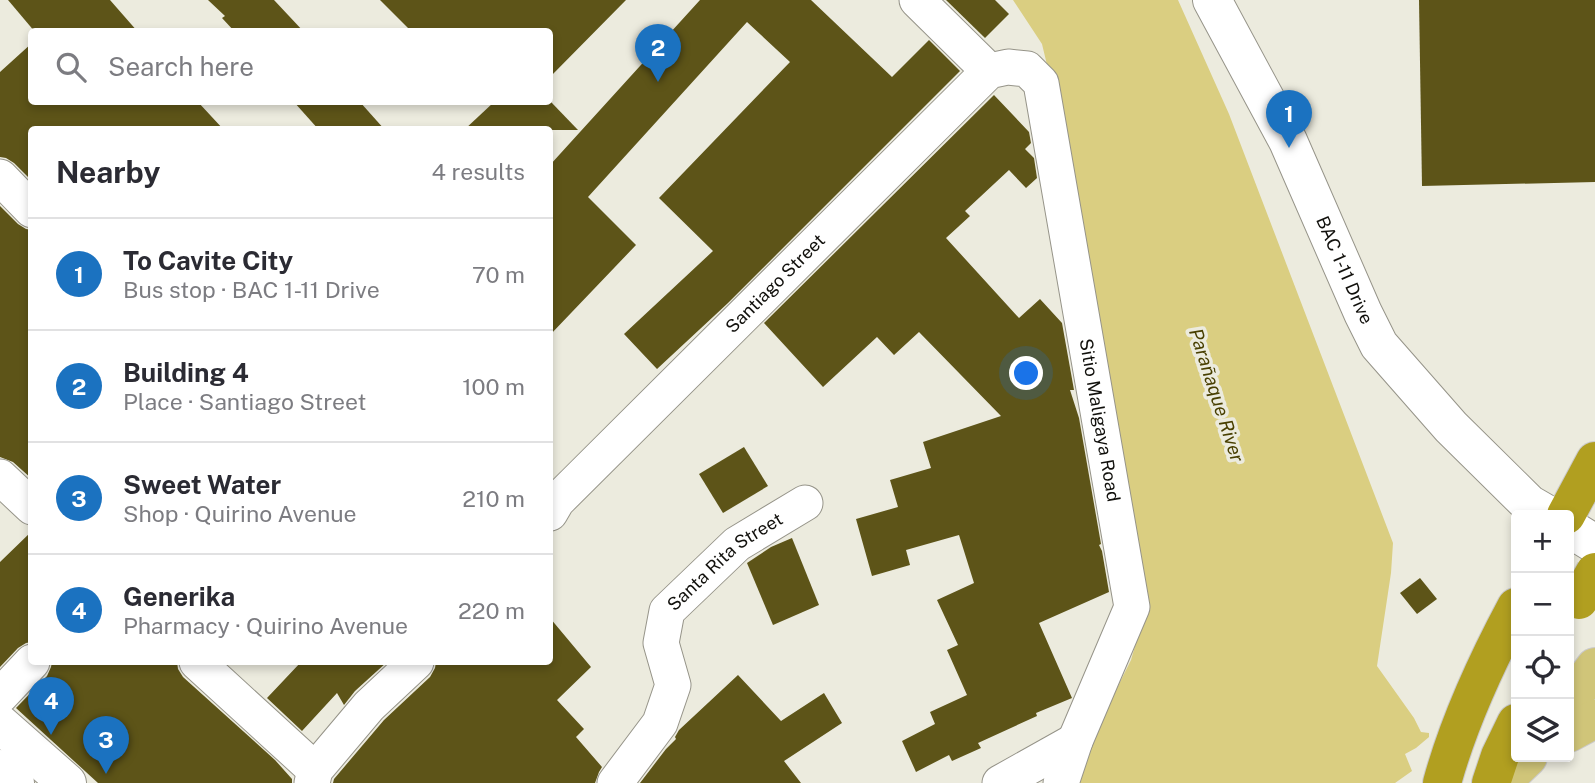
<!DOCTYPE html>
<html lang="en">
<head>
<meta charset="utf-8">
<style>
  :root { --surface:#fff; --page:#f2f2f3; --text:#2b2b33; --muted:#7c7c81; --line:#e1e1e2; --accent:#1b72c0 }
  body { margin:0; font-family:"Public Sans",sans-serif; background:var(--page); color:var(--text) }
  .controls { position:absolute; right:21px; bottom:21px; display:grid; overflow:hidden; border-radius:7px; box-shadow:0 4px 10px #0003 }
  .controls button { width:63px; height:63px; display:grid; place-items:center; padding:0; border:0; border-bottom:2px solid var(--line); background:var(--surface); color:var(--text); font:35px sans-serif }
  .you { position:absolute; left:1027px; top:374px; width:24px; height:24px; margin:-18px; border:5px solid #fff; border-radius:50%; background:#1a73e8; box-shadow:0 0 0 10px #1a73e833 }
  .badge { display:grid; place-items:center; width:46px; height:46px; border-radius:50%; background:var(--accent); color:#fff; font-size:23px; font-weight:700 }
  .pin { position:absolute; translate:-50% -58px; filter:drop-shadow(0 2px 4px #0008) }
  .pin::after { content:''; position:absolute; top:37px; width:24px; height:21px; background:inherit; clip-path:polygon(0 0,100% 0,50% 100%) }
  .list { margin:0; padding:0; list-style:none }
  h2 { display:flex; justify-content:space-between; align-items:center; height:91px; margin:0; padding:0 28px; font-size:30px }
  h2 small { font-size:23px; font-weight:400; color:var(--muted) }
  .list li { display:grid; grid-template-columns:46px 1fr auto; gap:21px; align-items:center; box-sizing:border-box; height:112px; padding:0 28px; border-top:2px solid var(--line) }
  .list b { display:block; font-size:26px; white-space:nowrap }
  .list p { margin:0; font-size:23px; white-space:nowrap; color:var(--muted) }
  .list em { font-size:23px; font-style:normal; color:var(--muted) }
  .icon { flex:none; width:38px; height:38px; fill:none; stroke:currentColor; stroke-width:2; stroke-linecap:round; stroke-linejoin:round }
  .map { position:relative; flex:none; width:1595px; height:783px; overflow:hidden }
  .search { position:absolute; background:var(--surface); box-shadow:0 4px 10px #0003; left:28px; top:28px; width:525px; height:77px; display:flex; align-items:center; gap:18px; box-sizing:border-box; padding:0 24px; border-radius:7px; color:var(--muted); font-size:26px }
  .panel { position:absolute; background:var(--surface); box-shadow:0 4px 10px #0003; left:28px; top:126px; width:525px; height:539px; border-radius:7px }
  .map>svg:first-child { display:block }
  .water { fill:#dace81 }
  .building { fill:#5d5418 }
  .lines { fill:none; stroke-linecap:round; stroke-linejoin:round }
  .street-casing { stroke:#969489; stroke-width:37 }
  .secondary-casing { stroke:#969489; stroke-width:40 }
  .primary-casing { stroke:#cbcaca; stroke-width:40 }
  .highway-casing { stroke:#cbcaca; stroke-width:40 }
  .street { stroke:#fff; stroke-width:35 }
  .secondary { stroke:#fff; stroke-width:38 }
  .primary { stroke:#d0c579; stroke-width:38 }
  .highway { stroke:#b19f20; stroke-width:38 }
  .highway-bridge-casing { stroke:#cbcaca; stroke-width:40; stroke-linecap:butt }
  .highway-bridge { stroke:#b19f20; stroke-width:38 }
  .labels { text-anchor:middle; stroke-width:7; stroke-linejoin:round; paint-order:stroke }
  .street-label { font-size:18px; fill:#11100c; stroke:#ecebde }
  .water-label { font-size:19px; font-style:italic; fill:#483f00; stroke:#ecebde }
</style>
</head>
<body>
<div class="map">
<svg width="1595" height="783" viewBox="0 0 1595 783">
  <rect width="100%" height="100%" fill="#ecebde"/>
  <polygon class="water" points="1013,0 1178,0 1229,114 1393,543 1391,573 1377,666 1414,718 1421,732 1429,733 1429,737 1416,748 1405,754 1412,771 1395,783 1073,783 1095,732 1131,660 1141,625 1064,136 1042,44"/>
  <g class="building">
    <polygon points="8,0 110,0 138,32 35,32"/>
    <polygon points="208,0 274,0 304,32 235,32 222,18 225,16"/>
    <polygon points="380,0 626,0 550,77 550,32 412,32"/>
    <polygon points="700,0 811,0 892,77 929,40 960,71 728,303 657,369 624,334 713,251 659,198 790,62 747,22 588,197 636,245 550,335 550,165"/>
    <polygon points="946,0 995,0 1009,14 985,38"/>
    <polygon points="1419,0 1595,0 1595,182 1422,186"/>
    <polygon points="32,43 32,102 198,102 224,130 32,130 32,181 14,163 6,158 0,157 0,72"/>
    <polygon points="994,95 1029,132 1031,143 1025,149 1034,158 1037,178 1026,188 1009,170 965,211 970,216 946,238 1019,318 1040,299 1062,323 1074,390 1070,390 1079,418 1101,544 1099,545 1102,551 1109,592 1039,623 1072,698 1036,713 1037,716 978,743 981,748 952,761 949,755 916,772 902,741 935,724 930,712 967,695 947,650 958,645 937,600 974,583 959,535 906,550 910,565 872,576 856,519 898,507 890,480 931,468 923,442 1001,416 919,332 894,355 877,337 823,387 764,323"/>
    <polygon points="294,102 360,102 385,130 319,130"/>
    <polygon points="494,102 551,102 578,130 464,130"/>
    <polygon points="0,206 18,224 26,229 32,230 32,479 13,462 0,457"/>
    <polygon points="744,447 768,486 723,513 699,474"/>
    <polygon points="32,531 32,642 26,643 18,648 0,667 0,562"/>
    <polygon points="792,538 819,605 773,625 747,563 771,547"/>
    <polygon points="1420,578 1437,599 1417,614 1400,593"/>
    <polygon points="550,618 591,667 557,700 584,729 576,737 602,767 599,772 595,783 333,783 334,779 384,720 430,677 435,668 436,662 550,662"/>
    <polygon points="52,662 177,662 178,669 183,677 275,760 292,779 292,783 98,783 16,708 47,676 51,667"/>
    <polygon points="301,662 387,662 355,691 344,705 337,693 302,731 267,698"/>
    <polygon points="738,675 781,721 824,693 842,723 784,761 801,783 640,783 666,749 676,739 675,737 679,730"/>
  </g>
  <g class="lines">
    <defs>
      <g id="street">
        <polyline points="917,0 989,71"/>
        <polyline points="0,177 32,210"/>
        <polyline points="0,477 32,507"/>
        <path id="s1" d="M550,513L557,501L989,71L1008,67L1027,69L1041,83L1132,607L1075,741L1061,783"/>
        <polyline points="197,662 315,770"/>
        <polyline points="0,696 32,662"/>
        <polyline points="312,783 315,770 369,706 416,662"/>
        <path id="s2" d="M615,783L660,723L673,685L661,643L667,611L737,544L805,503"/>
        <polyline points="1000,783 1075,741"/>
      </g>
      <g id="secondary">
        <path id="s3" d="M1212,0L1288,141L1363,313L1379,345L1451,427L1529,504L1548,515"/>
        <polyline points="1569,528 1595,544"/>
        <polyline points="0,724 67,783"/>
        <polyline points="0,769 15,783"/>
      </g>
      <g id="primary">
        <polyline points="1569,702 1595,667"/>
        <polyline points="1569,733 1595,719"/>
        <polyline points="1501,783 1528,757"/>
      </g>
      <g id="highway">
        <polyline points="1566,515 1595,461"/>
        <path d="M1442,783C1459,721 1486,663 1516,607"/>
        <polyline points="1491,783 1500,756 1516,723"/>
      </g>
    </defs>
    <use href="#street" class="street-casing"/>
    <use href="#secondary" class="secondary-casing"/>
    <use href="#primary" class="primary-casing"/>
    <use href="#highway" class="highway-casing"/>
    <use href="#street" class="street"/>
    <use href="#secondary" class="secondary"/>
    <use href="#primary" class="primary"/>
    <use href="#highway" class="highway"/>
    <defs>
      <polyline id="highway-bridge" points="1579,600 1595,572"/>
    </defs>
    <use href="#highway-bridge" class="highway-bridge-casing"/>
    <use href="#highway-bridge" class="highway-bridge"/>
  </g>
  <g class="labels">
    <g class="street-label">
      <text dy="6" stroke="none"><textPath href="#s3" startOffset="301">BAC 1-11 Drive</textPath></text>
      <text dy="6" stroke="none"><textPath href="#s1" startOffset="322">Santiago Street</textPath></text>
      <text dy="6" stroke="none"><textPath href="#s1" startOffset="1024">Sitio Maligaya Road</textPath></text>
      <text dy="6" stroke="none"><textPath href="#s2" startOffset="268">Santa Rita Street</textPath></text>
    </g>
    <g class="water-label">
      <text transform="translate(1217 395) rotate(72)" y="7">Parañaque River</text>
    </g>
  </g>
</svg>
<div class="controls">
<button>+</button>
<button>−</button>
<button><svg class="icon" aria-label="locate" viewBox="0 0 24 24"><circle cx="12" cy="12" r="6"/><path d="M12 2v4M12 18v4M2 12h4M18 12h4"/></svg></button>
<button><svg class="icon" aria-label="layers" viewBox="0 0 24 24"><path d="M12 4l9 5-9 5-9-5zM3 14l9 5 9-5"/></svg></button>
</div>
<div class="you"></div>
<div class="pin badge" style="left:1289px;top:148px">1</div>
<div class="pin badge" style="left:658px;top:82px">2</div>
<div class="pin badge" style="left:106px;top:774px">3</div>
<div class="pin badge" style="left:51px;top:735px">4</div>
<div class="search"><svg class="icon" aria-label="search" viewBox="0 0 24 24"><circle cx="10" cy="10" r="6"/><path d="M15 15l6 6"/></svg>Search here</div>
<section class="panel">
<h2>Nearby<small>4 results</small></h2>
<ul class="list">
<li><span class="badge">1</span><div><b>To Cavite City</b><p>Bus stop · BAC 1-11 Drive</p></div><em>70 m</em></li>
<li><span class="badge">2</span><div><b>Building 4</b><p>Place · Santiago Street</p></div><em>100 m</em></li>
<li><span class="badge">3</span><div><b>Sweet Water</b><p>Shop · Quirino Avenue</p></div><em>210 m</em></li>
<li><span class="badge">4</span><div><b>Generika</b><p>Pharmacy · Quirino Avenue</p></div><em>220 m</em></li>
</ul>
</section>
</div>
</body>
</html>
